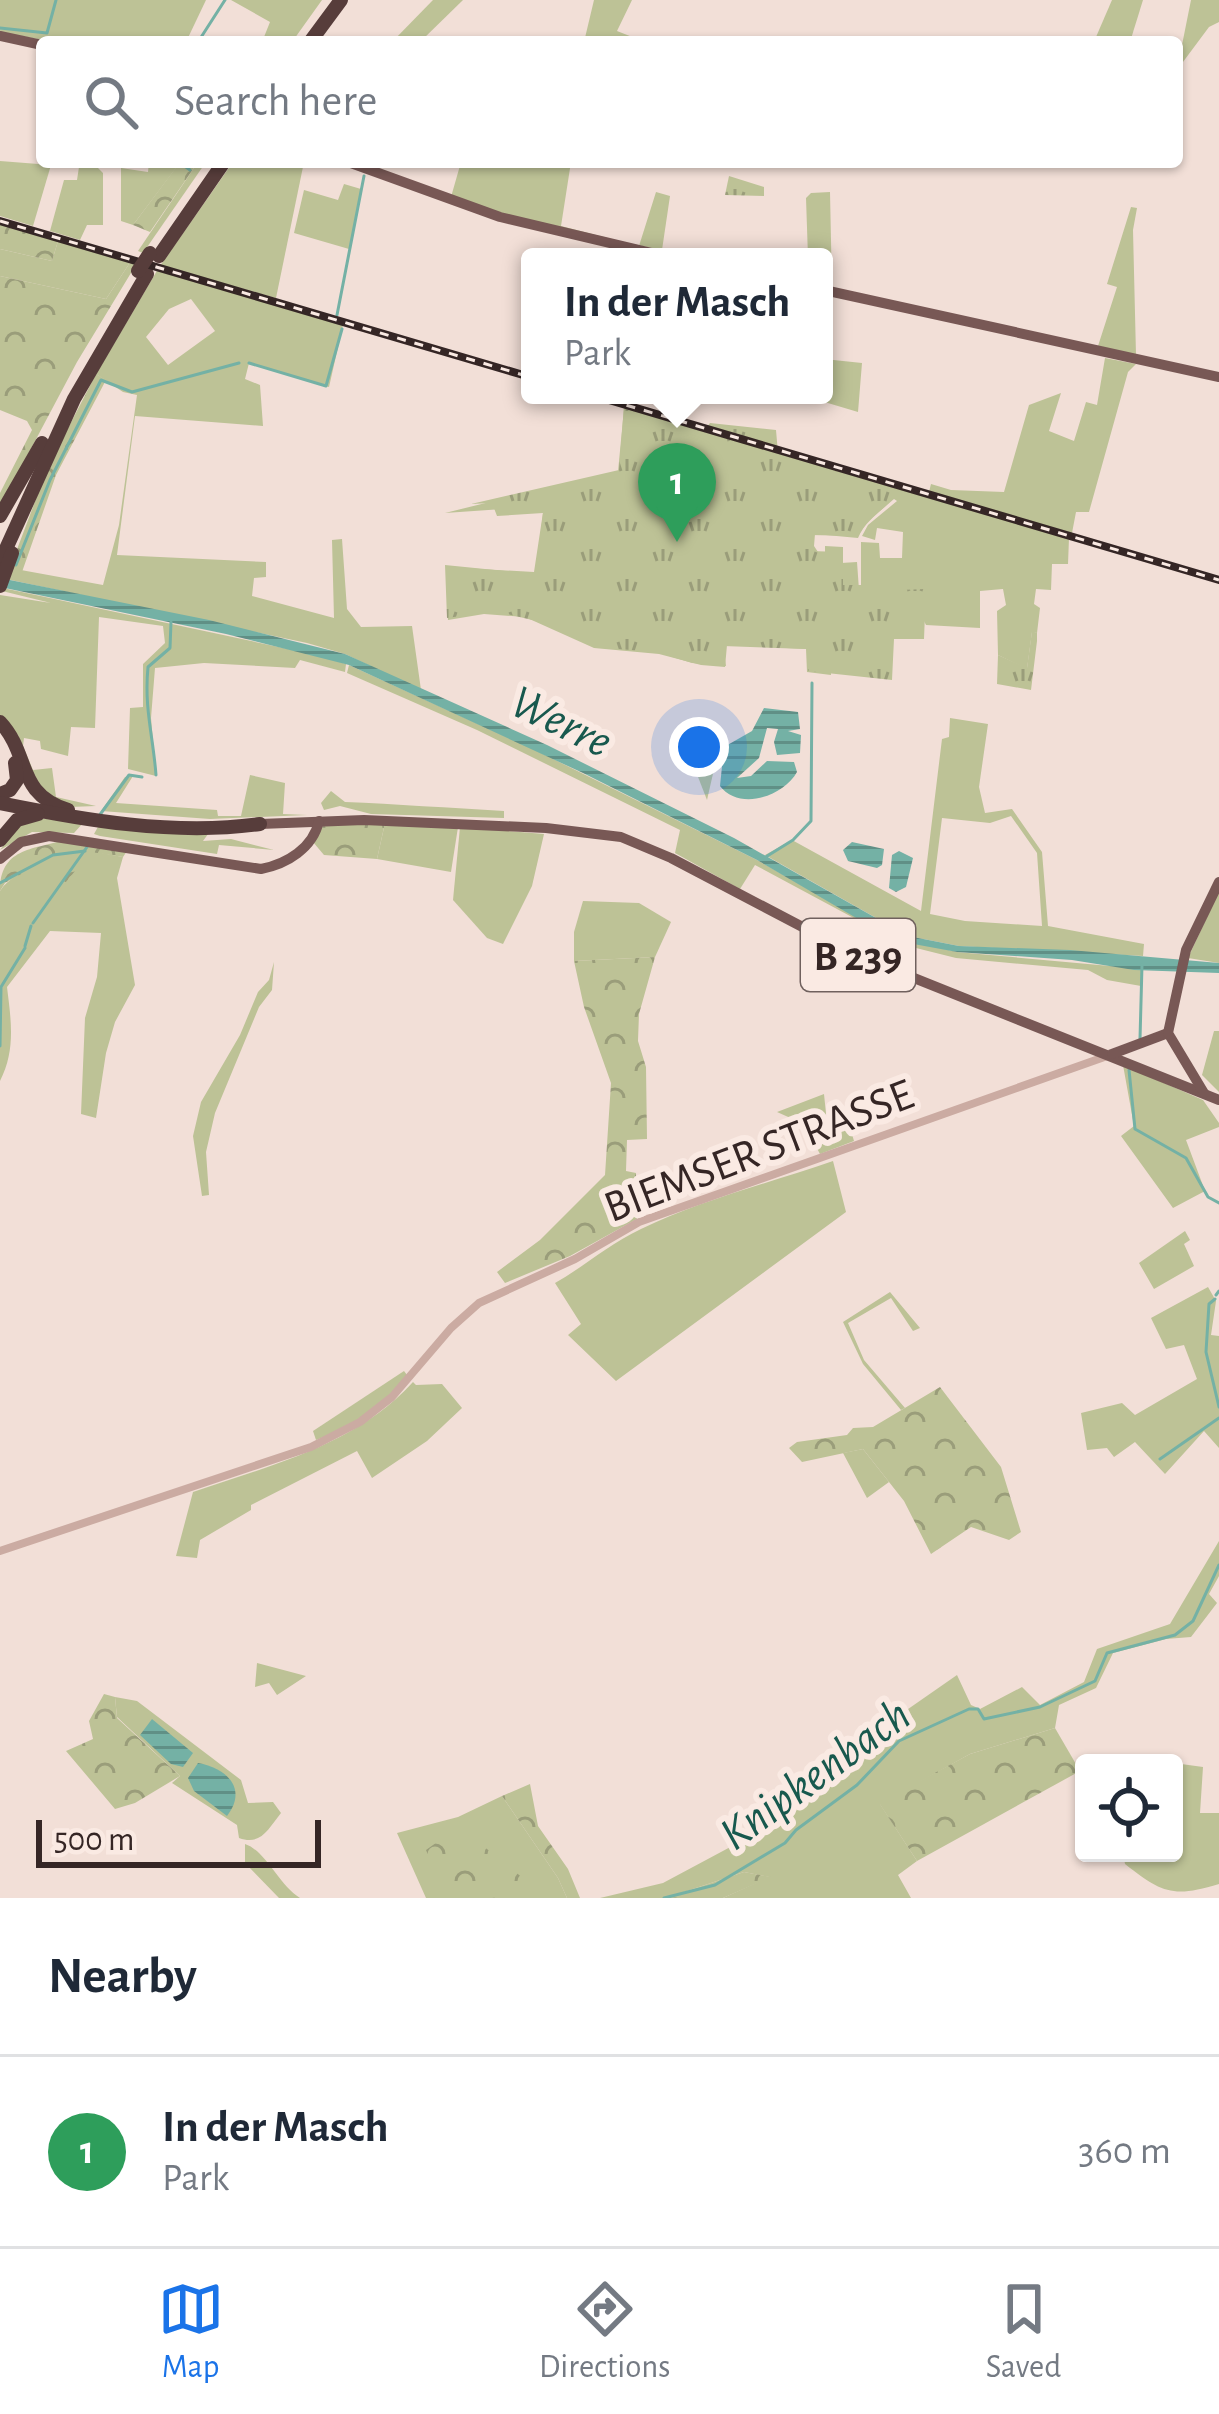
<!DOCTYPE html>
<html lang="en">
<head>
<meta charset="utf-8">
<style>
  :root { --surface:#fff; --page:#f2f2f3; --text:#1f2937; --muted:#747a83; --line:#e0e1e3; --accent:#1a73e8 }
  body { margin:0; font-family:"Alegreya Sans",sans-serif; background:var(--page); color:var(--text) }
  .controls { position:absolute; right:36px; bottom:36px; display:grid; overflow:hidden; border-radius:12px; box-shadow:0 3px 9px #0004 }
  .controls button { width:108px; height:108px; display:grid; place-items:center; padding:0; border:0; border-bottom:3px solid var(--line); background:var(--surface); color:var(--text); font:60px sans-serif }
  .scale { position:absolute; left:36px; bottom:30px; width:285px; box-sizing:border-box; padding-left:12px; border:6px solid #352625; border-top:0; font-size:33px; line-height:42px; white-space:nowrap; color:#352625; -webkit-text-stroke:9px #faeae3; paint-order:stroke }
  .you { position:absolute; left:699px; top:747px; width:42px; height:42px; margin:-30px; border:9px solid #fff; border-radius:50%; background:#1a73e8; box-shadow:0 0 0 18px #1a73e833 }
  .badge { display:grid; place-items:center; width:78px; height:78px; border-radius:50%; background:var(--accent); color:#fff; font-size:39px; font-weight:700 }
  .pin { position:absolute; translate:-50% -99px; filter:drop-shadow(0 3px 6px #0008) }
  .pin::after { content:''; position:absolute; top:63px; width:42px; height:36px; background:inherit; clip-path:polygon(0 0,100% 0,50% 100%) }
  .popup { position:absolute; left:521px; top:248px; width:312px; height:156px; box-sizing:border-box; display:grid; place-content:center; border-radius:12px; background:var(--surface); filter:drop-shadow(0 3px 9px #0005); font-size:39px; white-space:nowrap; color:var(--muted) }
  .popup b { font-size:45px; color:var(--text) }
  .popup::after { content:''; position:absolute; left:50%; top:100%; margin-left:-24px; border:24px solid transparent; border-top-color:var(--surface) }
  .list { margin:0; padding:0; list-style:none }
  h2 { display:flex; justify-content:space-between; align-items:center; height:156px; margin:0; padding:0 48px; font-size:51px }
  h2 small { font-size:39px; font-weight:400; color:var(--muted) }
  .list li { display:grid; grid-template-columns:78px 1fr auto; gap:36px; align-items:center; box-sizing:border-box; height:192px; padding:0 48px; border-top:3px solid var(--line) }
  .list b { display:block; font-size:45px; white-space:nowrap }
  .list p { margin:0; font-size:39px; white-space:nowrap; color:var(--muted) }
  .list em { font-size:39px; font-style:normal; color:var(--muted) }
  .icon { flex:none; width:66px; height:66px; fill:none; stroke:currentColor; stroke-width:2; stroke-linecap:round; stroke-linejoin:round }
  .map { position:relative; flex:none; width:1219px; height:1898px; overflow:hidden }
  .search { position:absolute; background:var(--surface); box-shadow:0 3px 9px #0004; left:36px; right:36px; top:36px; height:132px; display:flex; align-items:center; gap:30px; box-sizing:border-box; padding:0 42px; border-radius:12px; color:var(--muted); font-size:45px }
  .sheet { height:348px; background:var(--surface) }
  nav { display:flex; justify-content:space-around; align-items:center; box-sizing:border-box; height:168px; border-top:3px solid var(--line); background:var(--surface); font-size:33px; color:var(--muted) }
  nav a { display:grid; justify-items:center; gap:6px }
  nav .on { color:var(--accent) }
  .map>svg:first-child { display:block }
  .green { fill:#bdc296; fill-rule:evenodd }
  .forest { fill:url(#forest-crowns) }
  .park { fill:url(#park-tufts) }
  .water { fill:url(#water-rules) }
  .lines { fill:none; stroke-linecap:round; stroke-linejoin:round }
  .stream { stroke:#74b1a5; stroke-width:3 }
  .minor { stroke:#cbaba2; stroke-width:8 }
  .major { stroke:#785855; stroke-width:10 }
  .highway { stroke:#573d3b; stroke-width:14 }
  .rail-casing { stroke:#352625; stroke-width:8 }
  .rail { stroke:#faeae3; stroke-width:3; stroke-dasharray:9; stroke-linecap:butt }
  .highway-bridge { stroke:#573d3b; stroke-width:14 }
  .labels { text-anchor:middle; stroke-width:12; stroke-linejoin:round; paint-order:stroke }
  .shield { fill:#faeae3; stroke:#70615e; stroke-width:3 }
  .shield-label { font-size:42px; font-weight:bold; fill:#352625 }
  .street-label { font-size:45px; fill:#352625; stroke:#faeae3 }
  .water-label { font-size:48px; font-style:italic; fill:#18594e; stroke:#faeae3 }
</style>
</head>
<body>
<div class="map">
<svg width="1219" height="1898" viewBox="0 0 1219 1898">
  <defs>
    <pattern id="forest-crowns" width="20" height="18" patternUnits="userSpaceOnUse" patternTransform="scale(3)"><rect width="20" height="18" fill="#bdc296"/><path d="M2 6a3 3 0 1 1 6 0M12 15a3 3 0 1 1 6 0" fill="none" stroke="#9a9d7a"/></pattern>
    <pattern id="park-tufts" width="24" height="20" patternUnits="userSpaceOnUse" patternTransform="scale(3)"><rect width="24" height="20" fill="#bdc296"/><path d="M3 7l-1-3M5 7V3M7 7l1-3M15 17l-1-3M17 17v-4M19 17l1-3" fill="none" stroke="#9a9d7a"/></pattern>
    <pattern id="water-rules" width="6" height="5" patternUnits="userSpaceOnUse" patternTransform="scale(3)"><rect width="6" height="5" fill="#74b1a5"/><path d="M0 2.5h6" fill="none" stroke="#609086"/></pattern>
  </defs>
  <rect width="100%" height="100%" fill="#f2dfd7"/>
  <g class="green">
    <polygon points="0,0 206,0 186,42 54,42 0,32"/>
    <polygon points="231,0 322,0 292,42 262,42 270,22"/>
    <polygon points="433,0 463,0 420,42 392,42"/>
    <polygon points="594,0 632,0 617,31 645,42 584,42"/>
    <polygon points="1112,0 1143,0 1130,42 1111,42 1096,37"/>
    <polygon points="1191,0 1219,0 1219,22 1209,27 1177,70"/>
    <polygon points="0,161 51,165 33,226 0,216"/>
    <polygon points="149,162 179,164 133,225 121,221 121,168 148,172"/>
    <polygon points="198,162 206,162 143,253 138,251"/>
    <polygon points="233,162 304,162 276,298 160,266"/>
    <path d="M461,162H571L561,226L639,246L656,192L670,196L662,250C591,236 520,221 451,197Z"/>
    <polygon points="79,167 98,168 103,173 103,225 87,225 80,240 50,231 64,180 77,180"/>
    <polygon points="344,184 361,189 349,249 294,233 304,190 338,200"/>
    <polygon points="830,192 832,289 824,287 824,257 808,257 806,198 811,193"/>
    <polygon points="1131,207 1137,208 1133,230 1136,355 1098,346 1117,287 1107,284"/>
    <polygon points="58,241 131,261 106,299 0,276 0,249 52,261"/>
    <path d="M158,269L343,325L329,387L249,363L245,379L260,385L263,426L135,416L117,555L266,562V577L254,578L252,596L334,618L332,540L342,539L347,609L361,627L412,626L421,690L345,654L307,643L6,579L10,568L103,585L119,525L137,395L123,392L96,374ZM191,299L215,331L168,365L146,337L169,309Z"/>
    <polygon points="1105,358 1136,364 1128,372 1089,512 1076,512 1072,533 929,492 931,484 951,490 1004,492 1029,405 1061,393 1049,431 1074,441 1086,402 1097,405"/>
    <polygon points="824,359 862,363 858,412 801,395 824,395"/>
    <polygon points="624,409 1069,538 1068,564 1052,564 1051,590 1036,589 1034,604 1040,608 1037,633 1032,632 1027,669 998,655 997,611 1006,605 1003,589 980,591 980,628 926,625 916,605 861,590 861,542 879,543 880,558 902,558 903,532 877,528 875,540 862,536 868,525 897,501 894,499 866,523 858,536 810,535 811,551 840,552 841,563 857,562 859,590 830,654 831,675 807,672 806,649 727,645 725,667 701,665 659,654 594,648 525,617 484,614 448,620 446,567 534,572 544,506 445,513 546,488 617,482"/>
    <polygon points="3,588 321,656 346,664 345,672 300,660 295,668 204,663 155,668 151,718 156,776 128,769 130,708 143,707 143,664 165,643 163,626 99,617 95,728 71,727 68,756 41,749 40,741 24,738 23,746 33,770 52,768 56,797 96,806 70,807 40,792 18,735 0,719 0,595 51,603 2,591"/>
    <polygon points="349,665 535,750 757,860 890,936 957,952 1143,969 1141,986 1107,980 1088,970 956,958 904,945 755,865 740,889 675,853 680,830 477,730 347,673"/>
    <path d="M950,718L988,724L979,787L985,813L1012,809L1042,852L1048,926L1144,944L1143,956L959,946L908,936L765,855L792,840L921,911L942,739L949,737ZM1011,816L1037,853L1042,926L965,921L930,914L942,818L990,823Z"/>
    <polygon points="720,743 707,800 686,746"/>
    <polygon points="250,775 285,783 283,814 307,815 210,819 101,811 125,777 133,776 116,803 217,810 218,816 241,816"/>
    <path d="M331,791L345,802C395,804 450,808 504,811V818L371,814L340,806L324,810L321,803Z"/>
    <polygon points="38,818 83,823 74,833 32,832 0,850 20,825"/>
    <polygon points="385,823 458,827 451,872 377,859"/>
    <polygon points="99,825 211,830 203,841 231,839 274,850 219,845 217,854 100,836 94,834"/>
    <polygon points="460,827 544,834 532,886 503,944 487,938 453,900"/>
    <path d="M91,851L123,857L117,878L135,985L115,1022L106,1053L96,1118L81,1114L85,1018L97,977L101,933L50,931L7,987C11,1020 16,1050 0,1081V891C17,865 63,860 91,851Z"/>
    <polygon points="1219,891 1219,963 1188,958"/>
    <polygon points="583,901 639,903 671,922 655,957 574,961 574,932"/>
    <polygon points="274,962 272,990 259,1007 215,1113 206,1152 209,1195 202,1196 193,1136 201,1102 240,1035 258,992 269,980"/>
    <polygon points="1214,1031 1219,1031 1219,1092 1202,1075"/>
    <polygon points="1123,1065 1203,1100 1219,1123 1219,1127 1186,1140 1205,1191 1173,1208 1121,1136 1134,1126"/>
    <path d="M833,1161L846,1212L616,1381L568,1335L581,1324L555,1283C585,1266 609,1244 641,1229C701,1200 769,1183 833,1161Z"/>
    <polygon points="1185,1231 1190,1240 1184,1244 1194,1266 1154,1289 1139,1263"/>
    <polygon points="1208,1287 1216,1301 1211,1335 1219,1336 1219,1448 1204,1431 1165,1474 1135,1442 1114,1457 1107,1448 1087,1450 1081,1413 1122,1403 1135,1415 1197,1379 1184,1345 1166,1349 1151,1318"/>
    <polygon points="890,1292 920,1328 913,1331 891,1298 848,1323 864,1360 905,1408 901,1410 863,1364 843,1322"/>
    <path d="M404,1371L407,1375C385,1404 350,1428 316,1440L313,1431Z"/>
    <path d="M413,1382L416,1385L442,1384L462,1408L427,1441L372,1478L357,1451L251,1505V1510L200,1540L197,1558L176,1556L193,1492C271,1465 356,1445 413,1382Z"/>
    <polygon points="863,1449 889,1482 867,1498 843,1453"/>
    <polygon points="1219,1541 1219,1576 1209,1594 1217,1603 1191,1637 1166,1639 1113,1653 1096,1688 1059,1705 1055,1728 970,1754 880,1804 917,1861 898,1875 911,1898 723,1898 769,1877 744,1872 666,1898 600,1898 663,1883 764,1829 818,1788 865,1739 957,1675 971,1705 980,1709 1022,1687 1040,1705 1084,1682 1097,1649 1170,1624"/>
    <polygon points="257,1663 306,1676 277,1695 269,1683 255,1687"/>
    <path d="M115,1697L137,1701L241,1780L248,1803L273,1802L281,1813C268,1829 261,1846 239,1838L237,1825L172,1783L180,1776L117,1717Z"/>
    <path d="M1174,1763L1203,1767L1200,1813H1219V1884C1173,1898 1162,1893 1125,1864L1123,1853H1174Z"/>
    <polygon points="502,1796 558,1878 567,1898 426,1898 397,1833 458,1817"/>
    <path d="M245,1844C266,1851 278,1884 300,1898H279L245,1863Z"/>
  </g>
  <g class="forest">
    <polygon points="180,162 198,162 150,232 133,225"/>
    <polygon points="0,224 58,241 52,261 0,249"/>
    <polygon points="131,261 137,263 77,362 0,507 0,493 32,430 27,421 0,410 0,276 106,299"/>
    <polygon points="96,374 106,380 56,475 22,572 10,568 48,467"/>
    <polygon points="385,823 377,859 324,855 313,842 323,826"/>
    <path d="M64,840L127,851L123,857L91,852L60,889L23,873L5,883L0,891C0,848 32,850 64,840Z"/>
    <polygon points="655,957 639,1014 638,1041 646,1067 647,1139 627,1140 626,1171 636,1173 637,1219 570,1256 505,1283 497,1272 540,1240 605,1175 611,1083 584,1007 574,961"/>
    <polygon points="824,1094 828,1133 849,1124 854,1141 820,1154 804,1124 777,1112"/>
    <polygon points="940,1387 1001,1467 1021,1532 1009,1540 971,1527 931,1554 904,1501 863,1449 802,1462 789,1448 797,1442 847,1435 853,1428 873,1427"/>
    <polygon points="104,1694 115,1697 117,1718 180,1776 135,1803 115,1809 66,1751 93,1739 89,1721"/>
    <polygon points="1055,1728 1080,1771 917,1861 879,1803 970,1754"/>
    <polygon points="530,1784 538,1826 568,1869 580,1898 567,1898 558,1878 502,1796"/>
    <polygon points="471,1836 524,1879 525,1885 493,1898 469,1889 446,1898 426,1850 440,1840 453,1845"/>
    <polygon points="744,1872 771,1877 723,1898 666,1898"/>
  </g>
  <g class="park">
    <polygon points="729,176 764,187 764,196 725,195"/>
    <path d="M624,406L704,431L710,423L776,430L778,453L899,489C889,509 868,515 858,538L815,534L814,546L818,552H825V546L843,547V585H871L872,591L926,589L924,639H894L892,680L808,671L807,649L723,646L726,666L692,663L656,652L594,647L549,624L507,614L506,600H494L487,612L447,618L445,565L536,574L543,513L497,516L492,503L471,504L619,470Z"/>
    <polygon points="1032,631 1037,633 1037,641 1031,690 997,684 998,655 1027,668"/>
  </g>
  <g class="water">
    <polygon points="0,578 209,620 345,654 547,745 734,838 908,936 959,946 1070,950 1219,963 1219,973 1134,970 1072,960 957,952 908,943 870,926 757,860 583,773 349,665 226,634 0,587"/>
    <path d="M764,708L798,712L800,729L788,731L801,735L800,753L777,755L774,742L778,729L767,728L759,758L737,778L751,776L767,761L794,762L797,772C783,797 739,811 720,786L724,747L752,731Z"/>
    <polygon points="852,842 884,849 882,865 877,868 848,861 843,850"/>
    <polygon points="899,851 913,858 906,887 896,892 889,888 892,855"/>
    <polygon points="152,1719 193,1753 183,1767 171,1764 140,1735"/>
    <path d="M198,1763C227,1768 248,1789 227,1816L194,1791L188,1778Z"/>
  </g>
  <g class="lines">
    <g class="stream">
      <polyline points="0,28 47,33 56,0"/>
      <polyline points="198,42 225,0"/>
      <polyline points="179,162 190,170"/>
      <polyline points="337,315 364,176"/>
      <polyline points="249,363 326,386 342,329"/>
      <polyline points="16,565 50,480 101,380 132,392 239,363"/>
      <path d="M156,775C153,735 144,709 148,667L170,648L171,622"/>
      <polyline points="99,816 129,775 142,777"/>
      <polyline points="764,858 793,840 811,821 812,683"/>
      <polyline points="0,883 53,855 85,851"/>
      <polyline points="33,923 87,847"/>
      <polyline points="25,946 31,926"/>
      <polyline points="1140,1039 1142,965"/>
      <polyline points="0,1046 1,987 25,948"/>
      <polyline points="1129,1070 1135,1129 1186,1158 1208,1197 1219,1203"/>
      <polyline points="1216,1295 1219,1291"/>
      <polyline points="1215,1299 1209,1304 1206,1352 1219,1407"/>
      <polyline points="1160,1459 1219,1418"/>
      <polyline points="664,1898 715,1885 785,1843 796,1830 857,1785 899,1741 969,1709 978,1709 984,1719 1040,1707 1095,1681 1107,1653 1175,1635 1193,1621 1219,1565"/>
    </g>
    <polyline class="minor" points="0,1551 311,1447 360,1422 392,1397 451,1328 479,1303 575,1259 639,1222 1110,1055"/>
    <g class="major">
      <polyline points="0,36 42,45"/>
      <polyline points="348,162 500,217 669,257"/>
      <polyline points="824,290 1219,377"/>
      <polyline points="260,824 364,820 546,828 621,837 671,858 854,954 1219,1100"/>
      <path d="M0,859L21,842L49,836L261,869C287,864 313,848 319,821"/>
      <polyline points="1112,1054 1168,1033"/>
      <polyline points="1204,1093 1168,1033 1186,950 1219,882"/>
    </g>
    <g class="highway">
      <polyline points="310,42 341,0"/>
      <polyline points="159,256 224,162"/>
      <polyline points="0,516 42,443"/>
      <polyline points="0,562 74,399 147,274"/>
      <polyline points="0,586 12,553"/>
      <path d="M0,722C31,755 15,793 68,810"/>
      <polyline points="0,794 10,790 17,780 15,763"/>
      <path d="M0,803C84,820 174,836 260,824"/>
      <polyline points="0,840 17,820 38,814"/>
    </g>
    <defs>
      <g id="rail">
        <polyline points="0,221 530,377"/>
        <polyline points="592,395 1219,580"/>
      </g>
    </defs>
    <use href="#rail" class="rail-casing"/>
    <use href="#rail" class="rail"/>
    <polyline class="highway-bridge" points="138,271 150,253"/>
  </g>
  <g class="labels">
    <rect class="shield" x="801" y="919" width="114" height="72" rx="9"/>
    <g class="shield-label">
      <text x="858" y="970">B 239</text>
    </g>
    <g class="street-label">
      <text transform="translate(758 1149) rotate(-21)" y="16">BIEMSER STRASSE</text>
    </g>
    <g class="water-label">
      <text transform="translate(562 720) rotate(26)" y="17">Werre</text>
      <text transform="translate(814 1773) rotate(-36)" y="17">Knipkenbach</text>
    </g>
  </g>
</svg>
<div class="controls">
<button><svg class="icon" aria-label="locate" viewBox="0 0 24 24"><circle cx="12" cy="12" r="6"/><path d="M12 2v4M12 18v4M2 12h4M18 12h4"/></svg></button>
</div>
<div class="scale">500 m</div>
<div class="you"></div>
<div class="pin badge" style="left:677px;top:542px;background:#2e9e5b">1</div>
<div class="popup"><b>In der Masch</b>Park</div>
<div class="search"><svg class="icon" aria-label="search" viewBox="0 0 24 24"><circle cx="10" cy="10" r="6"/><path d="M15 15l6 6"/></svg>Search here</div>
</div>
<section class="sheet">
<h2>Nearby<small></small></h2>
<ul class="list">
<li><span class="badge" style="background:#2e9e5b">1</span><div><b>In der Masch</b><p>Park</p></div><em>360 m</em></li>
</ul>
</section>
<nav>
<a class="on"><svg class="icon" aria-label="map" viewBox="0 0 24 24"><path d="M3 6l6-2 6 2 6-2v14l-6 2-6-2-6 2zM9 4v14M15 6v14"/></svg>Map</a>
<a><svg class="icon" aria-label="directions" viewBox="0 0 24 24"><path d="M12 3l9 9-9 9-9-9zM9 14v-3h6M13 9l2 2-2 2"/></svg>Directions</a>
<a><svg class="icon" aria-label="saved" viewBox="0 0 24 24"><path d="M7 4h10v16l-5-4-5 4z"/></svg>Saved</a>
</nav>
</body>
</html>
